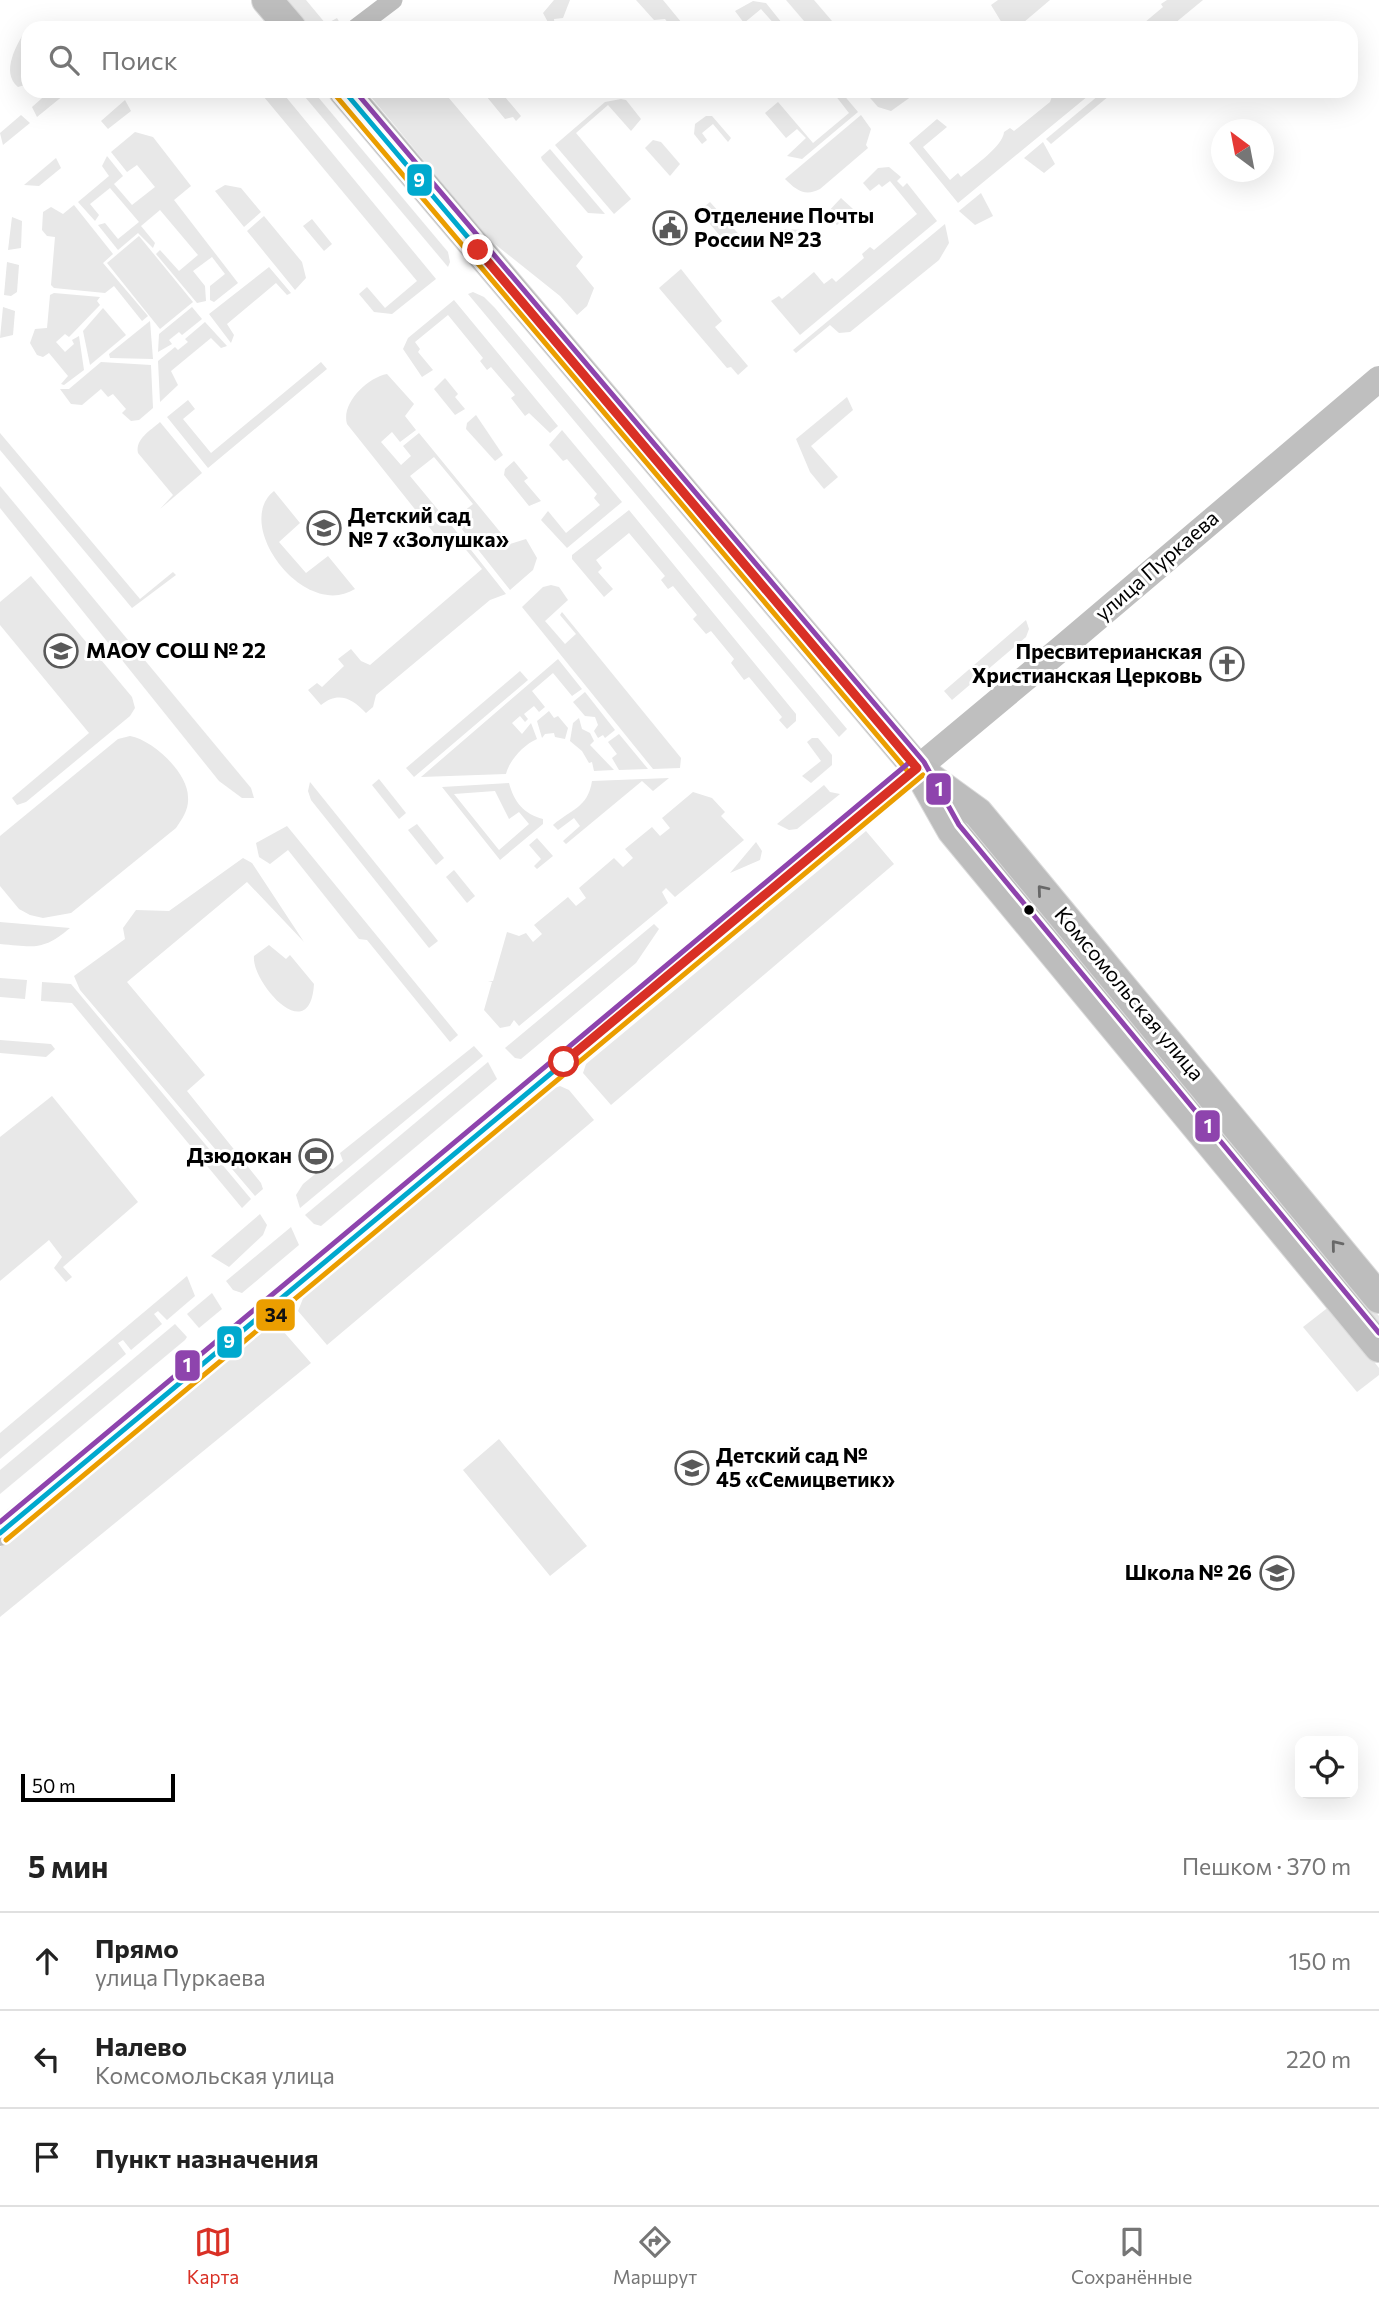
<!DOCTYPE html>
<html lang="ru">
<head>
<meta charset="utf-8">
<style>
  :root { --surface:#fff; --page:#f2f2f2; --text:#222; --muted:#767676; --line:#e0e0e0; --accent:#d93025 }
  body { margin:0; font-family:Commissioner,sans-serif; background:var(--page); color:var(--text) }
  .controls { position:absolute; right:21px; bottom:21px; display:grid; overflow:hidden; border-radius:14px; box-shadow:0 7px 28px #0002 }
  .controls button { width:63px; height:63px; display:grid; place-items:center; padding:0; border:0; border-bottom:2px solid var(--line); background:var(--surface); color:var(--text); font:35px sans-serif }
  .compass { position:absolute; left:1211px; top:119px; width:63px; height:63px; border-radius:50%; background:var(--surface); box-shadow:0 7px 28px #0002; rotate:328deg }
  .scale { position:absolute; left:21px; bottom:18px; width:154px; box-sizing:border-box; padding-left:7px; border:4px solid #000; border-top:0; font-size:19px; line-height:24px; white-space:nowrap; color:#000; -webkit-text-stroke:5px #fff; paint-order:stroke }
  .stop { position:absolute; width:21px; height:21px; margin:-16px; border:5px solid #d93025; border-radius:50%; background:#fff }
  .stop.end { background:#d93025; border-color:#fff; box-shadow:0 2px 7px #0008 }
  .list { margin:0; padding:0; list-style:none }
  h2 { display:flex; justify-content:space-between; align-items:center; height:91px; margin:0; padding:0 28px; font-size:30px }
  h2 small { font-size:23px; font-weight:400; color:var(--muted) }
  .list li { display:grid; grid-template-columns:46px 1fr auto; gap:21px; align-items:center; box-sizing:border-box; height:98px; padding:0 28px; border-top:2px solid var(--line) }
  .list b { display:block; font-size:26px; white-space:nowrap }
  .list p { margin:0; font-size:23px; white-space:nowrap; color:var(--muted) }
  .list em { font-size:23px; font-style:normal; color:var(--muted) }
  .icon { flex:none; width:38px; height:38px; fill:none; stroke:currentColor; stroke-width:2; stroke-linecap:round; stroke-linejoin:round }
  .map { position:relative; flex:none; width:1379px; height:1820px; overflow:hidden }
  .search { position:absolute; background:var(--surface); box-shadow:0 7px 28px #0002; left:21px; right:21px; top:21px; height:77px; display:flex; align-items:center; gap:18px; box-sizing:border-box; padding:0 24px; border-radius:21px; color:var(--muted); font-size:26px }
  .sheet { height:385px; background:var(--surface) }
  nav { display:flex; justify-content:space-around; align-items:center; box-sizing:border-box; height:98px; border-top:2px solid var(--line); background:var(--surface); font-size:19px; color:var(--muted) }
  nav a { display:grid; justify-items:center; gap:4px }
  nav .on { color:var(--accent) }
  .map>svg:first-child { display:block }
  .green { fill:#e8e8e8; fill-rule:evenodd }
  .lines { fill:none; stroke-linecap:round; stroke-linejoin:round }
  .primary-casing { stroke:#dbdbdb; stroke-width:32 }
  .street { stroke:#bdbdbd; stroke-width:19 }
  .secondary { stroke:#bfbfbf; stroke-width:26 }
  .primary { stroke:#bdbdbd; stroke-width:30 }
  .bus-1-casing { stroke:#fff; stroke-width:10 }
  .bus-2-casing { stroke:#fff; stroke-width:10 }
  .bus-3-casing { stroke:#fff; stroke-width:10 }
  .bus-1 { stroke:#00a9ce; stroke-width:5 }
  .bus-2 { stroke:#eb9e00; stroke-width:5 }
  .bus-3 { stroke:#8e44ad; stroke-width:5 }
  .oneway { stroke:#686868 }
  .route { stroke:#d93025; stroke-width:9 }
  .bus-dot { fill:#000; stroke:#fff; stroke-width:2.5 }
  .labels { text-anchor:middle; stroke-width:6; stroke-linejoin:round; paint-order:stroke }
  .poi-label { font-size:21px; font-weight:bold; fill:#000; stroke:#fff; text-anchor:start }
  .street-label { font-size:21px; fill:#000; stroke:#fff }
  .line-badge { stroke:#fff; stroke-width:2.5 }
  .badge-label { font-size:19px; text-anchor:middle; font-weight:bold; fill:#fff }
  .pale-badge-label { font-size:19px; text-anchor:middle; font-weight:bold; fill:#111 }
</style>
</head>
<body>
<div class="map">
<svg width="1379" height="1820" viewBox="0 0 1379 1820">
  <rect width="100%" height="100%" fill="#fff"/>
  <g class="green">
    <polygon points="286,0 306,0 326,24 337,18 341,25 339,28 309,28"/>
    <polygon points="554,0 570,0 563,18 554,19 555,28 551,28 543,13"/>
    <polygon points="636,0 663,0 686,28 672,28 665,19 654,20"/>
    <polygon points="786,0 814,0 838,28 810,28"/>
    <polygon points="998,0 1050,0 1017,28 1005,28 991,5"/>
    <polygon points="1167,0 1203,0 1169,28 1138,28 1163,7 1161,4"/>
    <polygon points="753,1 766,3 782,23 777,27 761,9 744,23 735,11"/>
    <path d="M41,22L58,28H28V84L18,87C0,72 17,44 27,28Z"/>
    <polygon points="50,91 60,91 64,95 37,117 32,107"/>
    <polygon points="259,91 281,91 436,279 392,314 374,312 359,294 367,287 385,308 417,281"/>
    <polygon points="300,91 313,91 448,252 450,262 448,267"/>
    <polygon points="366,91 443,91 583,257 576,266 594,288 587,306 577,315 560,296 491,241"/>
    <polygon points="482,91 500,91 521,116 516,121 513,117 505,119"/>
    <polygon points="864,91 919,91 891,111 878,107"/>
    <path d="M1054,91H1094L958,203L909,143L937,119L947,127L923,147L950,180L958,173L961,177C974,166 1003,146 1004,132L1010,128L1014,131L1050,102Z"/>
    <polygon points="1104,91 1115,91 1051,144 1046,139"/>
    <polygon points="842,93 858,112 802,159 787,156 806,138 797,129 786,138 765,113 778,102 813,143 849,113 835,95"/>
    <polygon points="621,99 626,100 641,119 631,131 608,105 576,133 631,199 614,214 555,145 605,102"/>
    <polygon points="125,100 131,111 108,129 101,121"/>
    <polygon points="21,115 30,123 3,145 0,133"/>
    <path d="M861,115L871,129L866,145L868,148L820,189C805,197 796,190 785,179Z"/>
    <polygon points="712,116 731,138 728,142 713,124 702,133 707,140 702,144 694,134 695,124 706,116"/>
    <polygon points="135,132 153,137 191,186 174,200 238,283 214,302 210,300 210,286 225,274 212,257 193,271 205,286 206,301 197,303 156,254 160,250 179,271 198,255 160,210 141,226 155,243 153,248 138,233 118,250 98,225 105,223 118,239 139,222 110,188 90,204 99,215 95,221 78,202 109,176 102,166 107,156 123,176 114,184 132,205 155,187 137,165 127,172 111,152"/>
    <polygon points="653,140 661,142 680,164 670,176 645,148"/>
    <polygon points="1043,142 1055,164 1044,173 1024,158"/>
    <polygon points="550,149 605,214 588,213 542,160 541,157"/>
    <polygon points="56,158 61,168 39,186 24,185"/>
    <polygon points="889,167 901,177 897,181 903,187 907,183 937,221 800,335 771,301 779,296 782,299 814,272 824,284 832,278 836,282 864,258 862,254 870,247 874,250 917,214 890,181 882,187 879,184 870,191 863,183 878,168"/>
    <polygon points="225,185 241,188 261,212 244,227 215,191"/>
    <polygon points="981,193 993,216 975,225 959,211"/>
    <polygon points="841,198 853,209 837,225 826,214"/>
    <polygon points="710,202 744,240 744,244 738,247 726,233 721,237 699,211"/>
    <polygon points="74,205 113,254 103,263 148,316 142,321 114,286 105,293 54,288 51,285 55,237 47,236 42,230 43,212 51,207 63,214"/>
    <polygon points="264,216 302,262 306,278 295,290 247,231"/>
    <polygon points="12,217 22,221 21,248 8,250"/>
    <polygon points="312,219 332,244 324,251 303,226"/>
    <polygon points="945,224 949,243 939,260 850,332 839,333 830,325 796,353 793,350"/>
    <polygon points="780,229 806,230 814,240 802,250 791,237 783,242 776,236"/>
    <polygon points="139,236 193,302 160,329 107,263"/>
    <polygon points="7,262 19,265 17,292 11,296 4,295"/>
    <polygon points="269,267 291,293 287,295 276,283 227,324 234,335 231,343 209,314"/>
    <polygon points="681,269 722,321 715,327 748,366 738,375 731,367 727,368 659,288"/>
    <polygon points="473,292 484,297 495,308 847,729 839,737 468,294"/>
    <polygon points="54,293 100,297 97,301 100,305 69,337 65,334 56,342 65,352 74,344 72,340 79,336 84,370 64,385 61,384 68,376 49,353 43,357 37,355 30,343 35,329 47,328 50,295"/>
    <polygon points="454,300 558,426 550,433 529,413 525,416 511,398 515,395 491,367 487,370 480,361 483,358 448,315 415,342 420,349 418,352 433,370 422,377 403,349 408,338"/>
    <polygon points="3,307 15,311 13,335 0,338"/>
    <polygon points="192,307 202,319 182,335 179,332 169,340 172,344 158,352 159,334"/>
    <polygon points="103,308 126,335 90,365 83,331"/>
    <polygon points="150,321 153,359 110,358 109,354"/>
    <polygon points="205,322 227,346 221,348 211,338 171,371 178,385 160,402 158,361 175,347 178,350 188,342 185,339"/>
    <polygon points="101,362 151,365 153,408 139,420 131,421 122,413 126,409 113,394 108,397 101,389 82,405 71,404 60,389 69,389"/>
    <polygon points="321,362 327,369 208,468 167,417 188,400 195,409 183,419 211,453"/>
    <path d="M387,374L414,404L405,416L416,430L400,442L392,432L381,442L401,465L411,456L403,446L419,433L510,544L526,539L537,558L533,570L510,590L457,523L452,526L506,594L490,600L376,695L373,707L366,713C352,698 338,691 321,705L308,690L317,683L322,687L344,666L338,659L351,649L361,661L370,665L482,569L452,533L441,542L347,424C341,403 367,378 387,374ZM434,457L473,504L449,523L410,476Z"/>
    <polygon points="445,378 458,394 455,397 465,409 455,415 434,389"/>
    <polygon points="847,397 853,410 811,446 838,477 824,489 810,472 796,439"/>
    <polygon points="476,415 503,455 495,461 466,429 467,423"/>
    <path d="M160,422L202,473L160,509L173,495L138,453C135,439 150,431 160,422Z"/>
    <polygon points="562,430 622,502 567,548 541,520 548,511 566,533 600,505 594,498 597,494 567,459 563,461 549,445"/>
    <polygon points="0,433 140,599 173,572 176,575 132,608 0,450"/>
    <polygon points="514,461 528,478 524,481 541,501 529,506 504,475 505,469"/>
    <polygon points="0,486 251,788 254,798 242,798 219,781 0,508"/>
    <path d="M274,491L300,523L279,542L306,573L328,556L355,589C304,621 232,524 274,491Z"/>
    <polygon points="629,510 796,714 796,721 787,729 779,720 782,717 749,677 744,680 731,663 734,659 711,631 706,634 693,619 697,615 673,586 668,589 661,580 665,576 629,533 596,560 602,568 598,572 613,589 604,597 572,559 572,555"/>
    <polygon points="31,576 132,697 135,708 130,716 26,802 17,805 12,798 89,733 0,625 0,602"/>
    <polygon points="551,585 559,587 568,600 545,621 565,644 576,634 560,615 562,612 681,758 680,768 653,769 522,607 543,587"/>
    <polygon points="1026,620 1029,629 1026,637 952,700 944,691"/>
    <path d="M558,659L582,689L572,696L553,673L532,691L545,707L539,712L534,706L524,714L528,719L525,722L520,716L512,723L522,734L531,723L537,739C523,745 509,761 506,774L421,777Z"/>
    <polygon points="520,671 528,680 414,777 406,768"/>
    <polygon points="585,692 615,730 605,738 603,735 598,738 594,731 598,725 595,717 585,716 573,702"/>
    <polygon points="549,711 554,718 558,716 568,728 565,739 555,737 554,733 545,734 542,738 537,721"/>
    <polygon points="579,718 582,729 590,733 594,741 590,745 614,770 594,771 592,762 589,763 582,751 570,741 573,723"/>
    <polygon points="619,734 648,769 619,770 612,758 617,754 608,742"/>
    <path d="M130,736C153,740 188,773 188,797C189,809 183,818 176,828L71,913L43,918L30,915L19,909L0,886V836L118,739Z"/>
    <polygon points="812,738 818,738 832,755 832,765 811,783 802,776 821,761 807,742"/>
    <path d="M669,778L653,791L642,781L566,844L563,841L580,826L574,818L558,830L553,825C570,810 588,808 592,781Z"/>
    <polygon points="379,779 406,813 399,819 372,785"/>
    <polygon points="310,782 438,941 429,948 311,800 308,791"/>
    <path d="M509,783C514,802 524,814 543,819V824L500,860L442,787ZM495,791L509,819L519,812L529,824L499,850L454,794Z"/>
    <polygon points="824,785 830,792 840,794 797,829 789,830 777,824"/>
    <polygon points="693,792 712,798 725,812 721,816 744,840 675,897 666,888 662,892 668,903 519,1026 514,1020 510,1026 500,1028 484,1010 492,982 488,981 493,981 507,932 519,936 526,933 533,942 542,934 534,925 568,897 576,906 586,898 579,888 614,858 623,867 633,858 625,849 652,827 660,836 670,828 662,818"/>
    <polygon points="417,824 444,858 436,865 408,830"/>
    <polygon points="287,826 458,1035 450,1042 367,940 359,939 288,850 270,864 259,857 256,843"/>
    <polygon points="973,829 1379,1316 1379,1329 967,835"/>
    <polygon points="866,831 894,864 611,1105 583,1073 586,1064"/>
    <polygon points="537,838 553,856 537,869 534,866 541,859 529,845"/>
    <polygon points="756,842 762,851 760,860 730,873"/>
    <polygon points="243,858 252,863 304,942 247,882 127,982 205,1075 187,1091 261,1183 263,1189 255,1196 80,990 74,976 125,939 123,928 136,910 169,911"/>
    <polygon points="454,870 475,896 467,903 446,877"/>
    <path d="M0,922L70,928C43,951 34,947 0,944Z"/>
    <polygon points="654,924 659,929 636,963 521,1059 515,1058 505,1048"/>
    <path d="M269,945L286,959L290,955L314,984C310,1049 251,982 254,956Z"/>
    <polygon points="0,978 27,980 25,999 0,997"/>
    <polygon points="42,982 71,984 251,1199 242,1208 72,1003 41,1001"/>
    <polygon points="0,1040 51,1044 55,1049 46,1057 0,1053"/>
    <polygon points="474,1046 483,1056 300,1208 296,1195 303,1184 325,1166 333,1169 343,1161 340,1153"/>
    <polygon points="488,1062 497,1079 321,1226 314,1224 305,1215"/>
    <polygon points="560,1086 569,1090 594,1120 327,1345 298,1311 304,1296 549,1090"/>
    <polygon points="52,1096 138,1202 63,1267 72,1277 66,1282 54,1268 62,1257 49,1240 0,1281 0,1137"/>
    <polygon points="260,1214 267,1225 263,1235 229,1267 211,1256"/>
    <polygon points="291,1227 299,1245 242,1293 233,1290 226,1281"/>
    <polygon points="187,1276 195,1296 167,1320 158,1311 154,1314 162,1324 131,1350 123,1340 118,1343 126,1354 0,1459 0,1433"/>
    <polygon points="212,1293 222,1309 199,1328 187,1314"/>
    <polygon points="1330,1306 1379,1368 1379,1375 1357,1392 1303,1327"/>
    <polygon points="175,1324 187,1337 185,1340 0,1494 0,1470"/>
    <polygon points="273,1327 283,1331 311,1363 0,1617 0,1547 266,1329"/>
    <polygon points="499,1439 587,1546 550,1576 463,1470"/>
  </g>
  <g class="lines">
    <defs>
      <g id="primary">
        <polyline points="267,0 291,28"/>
        <polyline points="344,91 917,768 952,830 1379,1347"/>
        <polyline points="927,776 978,813 1379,1298"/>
      </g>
    </defs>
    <use href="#primary" class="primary-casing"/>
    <polyline class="street" points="356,28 393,0"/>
    <polyline class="secondary" points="0,1533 1063,647 1379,379"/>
    <use href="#primary" class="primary"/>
    <defs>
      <g id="bus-1">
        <polyline points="344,91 917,768"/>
        <polyline points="0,1533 917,768"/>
      </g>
      <g id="bus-2">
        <polyline points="337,97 910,774"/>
        <polyline points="6,1540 923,775"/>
      </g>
      <g id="bus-3">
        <polyline points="355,91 924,762 959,825 1379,1333"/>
        <polyline points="0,1522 911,761"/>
      </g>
    </defs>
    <use href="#bus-1" class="bus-1-casing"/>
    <use href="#bus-2" class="bus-2-casing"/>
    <use href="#bus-3" class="bus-3-casing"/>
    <use href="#bus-1" class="bus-1"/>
    <use href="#bus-2" class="bus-2"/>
    <use href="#bus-3" class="bus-3"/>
  </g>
  <defs><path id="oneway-chevron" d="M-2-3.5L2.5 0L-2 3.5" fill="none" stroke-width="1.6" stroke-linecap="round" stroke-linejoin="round" transform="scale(1.75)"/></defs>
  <g class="oneway">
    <use href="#oneway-chevron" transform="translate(1042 890) rotate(-130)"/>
    <use href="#oneway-chevron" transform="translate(1336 1245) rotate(-129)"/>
  </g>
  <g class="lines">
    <polyline class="route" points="478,250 917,768 564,1062"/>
  </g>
  <defs>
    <symbol id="civic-ring" viewBox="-11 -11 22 22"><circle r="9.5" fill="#fff" stroke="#595959" stroke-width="1.5"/><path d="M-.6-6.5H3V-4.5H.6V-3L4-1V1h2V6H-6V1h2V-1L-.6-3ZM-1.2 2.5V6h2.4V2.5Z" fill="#595959"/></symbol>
    <symbol id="school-ring" viewBox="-11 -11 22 22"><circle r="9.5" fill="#fff" stroke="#595959" stroke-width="1.5"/><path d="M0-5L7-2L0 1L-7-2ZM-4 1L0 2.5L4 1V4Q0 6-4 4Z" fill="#595959"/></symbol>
    <symbol id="church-ring" viewBox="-11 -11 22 22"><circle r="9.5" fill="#fff" stroke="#595959" stroke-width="1.5"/><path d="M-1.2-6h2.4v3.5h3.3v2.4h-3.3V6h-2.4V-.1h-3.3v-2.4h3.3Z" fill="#595959"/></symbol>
    <symbol id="stadium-ring" viewBox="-11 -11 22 22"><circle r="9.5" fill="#fff" stroke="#595959" stroke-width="1.5"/><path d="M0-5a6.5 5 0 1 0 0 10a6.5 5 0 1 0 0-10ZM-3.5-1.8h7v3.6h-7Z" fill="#595959"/></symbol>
  </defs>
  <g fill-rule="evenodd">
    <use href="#civic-ring" x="651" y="209" width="38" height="38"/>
    <use href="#school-ring" x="305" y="509" width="38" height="38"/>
    <use href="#school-ring" x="42" y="632" width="38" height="38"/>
    <use href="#church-ring" x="1208" y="645" width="38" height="38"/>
    <use href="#stadium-ring" x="297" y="1137" width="38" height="38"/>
    <use href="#school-ring" x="673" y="1449" width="38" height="38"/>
    <use href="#school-ring" x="1258" y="1554" width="38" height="38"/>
  </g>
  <circle class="bus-dot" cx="1029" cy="910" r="6"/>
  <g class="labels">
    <g class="poi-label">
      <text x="694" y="223">Отделение Почты<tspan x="694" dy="24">России № 23</tspan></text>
      <text x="348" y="523">Детский сад<tspan x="348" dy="24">№ 7 «Золушка»</tspan></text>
      <text x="86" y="658">МАОУ СОШ № 22</text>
      <text x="1202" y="659" text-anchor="end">Пресвитерианская<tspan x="1202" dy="24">Христианская Церковь</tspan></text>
      <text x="292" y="1163" text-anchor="end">Дзюдокан</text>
      <text x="716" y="1463">Детский сад №<tspan x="716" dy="24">45 «Семицветик»</tspan></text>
      <text x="1252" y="1580" text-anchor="end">Школа № 26</text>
    </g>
    <g class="street-label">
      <text transform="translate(1157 566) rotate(-41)" y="7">улица Пуркаева</text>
      <text transform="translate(1129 994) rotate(50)" y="7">Комсомольская улица</text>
    </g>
  </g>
  <g class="line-badge">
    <rect x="406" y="163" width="27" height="34" rx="7" fill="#00a9ce"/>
    <rect x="925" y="772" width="27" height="34" rx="7" fill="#8e44ad"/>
    <rect x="1194" y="1109" width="27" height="34" rx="7" fill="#8e44ad"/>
    <rect x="255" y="1298" width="41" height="34" rx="7" fill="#eb9e00"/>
    <rect x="216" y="1325" width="27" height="34" rx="7" fill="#00a9ce"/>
    <rect x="174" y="1349" width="27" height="33" rx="7" fill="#8e44ad"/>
  </g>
  <g class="badge-label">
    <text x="419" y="187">9</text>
    <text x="939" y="796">1</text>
    <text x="1208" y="1133">1</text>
    <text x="229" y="1348">9</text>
    <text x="187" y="1372">1</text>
  </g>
  <g class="pale-badge-label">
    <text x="276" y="1322">34</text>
  </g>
</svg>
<div class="controls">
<button><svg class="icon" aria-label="locate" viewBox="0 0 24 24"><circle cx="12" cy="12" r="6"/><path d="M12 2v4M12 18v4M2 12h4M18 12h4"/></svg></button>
</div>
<svg class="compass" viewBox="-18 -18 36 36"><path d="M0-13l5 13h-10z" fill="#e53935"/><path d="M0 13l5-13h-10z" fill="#767676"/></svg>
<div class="scale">50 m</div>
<div class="stop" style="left:564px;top:1062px"></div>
<div class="stop end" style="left:478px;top:250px"></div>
<div class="search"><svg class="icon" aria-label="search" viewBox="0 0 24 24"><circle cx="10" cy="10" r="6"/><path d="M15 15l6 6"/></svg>Поиск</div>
</div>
<section class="sheet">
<h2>5 мин<small>Пешком · 370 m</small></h2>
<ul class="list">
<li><svg class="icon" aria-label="ahead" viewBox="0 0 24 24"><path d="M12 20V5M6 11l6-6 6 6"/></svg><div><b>Прямо</b><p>улица Пуркаева</p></div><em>150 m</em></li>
<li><svg class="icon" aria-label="left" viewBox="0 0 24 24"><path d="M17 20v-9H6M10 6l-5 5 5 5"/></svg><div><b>Налево</b><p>Комсомольская улица</p></div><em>220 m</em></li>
<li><svg class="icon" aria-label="arrive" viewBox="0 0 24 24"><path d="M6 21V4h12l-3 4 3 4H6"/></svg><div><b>Пункт назначения</b></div></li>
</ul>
</section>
<nav>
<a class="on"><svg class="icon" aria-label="map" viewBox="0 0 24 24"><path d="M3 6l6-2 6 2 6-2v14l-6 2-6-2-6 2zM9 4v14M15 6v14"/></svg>Карта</a>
<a><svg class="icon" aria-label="directions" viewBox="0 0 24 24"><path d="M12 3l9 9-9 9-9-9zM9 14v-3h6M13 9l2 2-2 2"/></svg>Маршрут</a>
<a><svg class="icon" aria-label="saved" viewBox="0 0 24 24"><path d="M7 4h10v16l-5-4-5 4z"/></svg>Сохранённые</a>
</nav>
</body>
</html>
